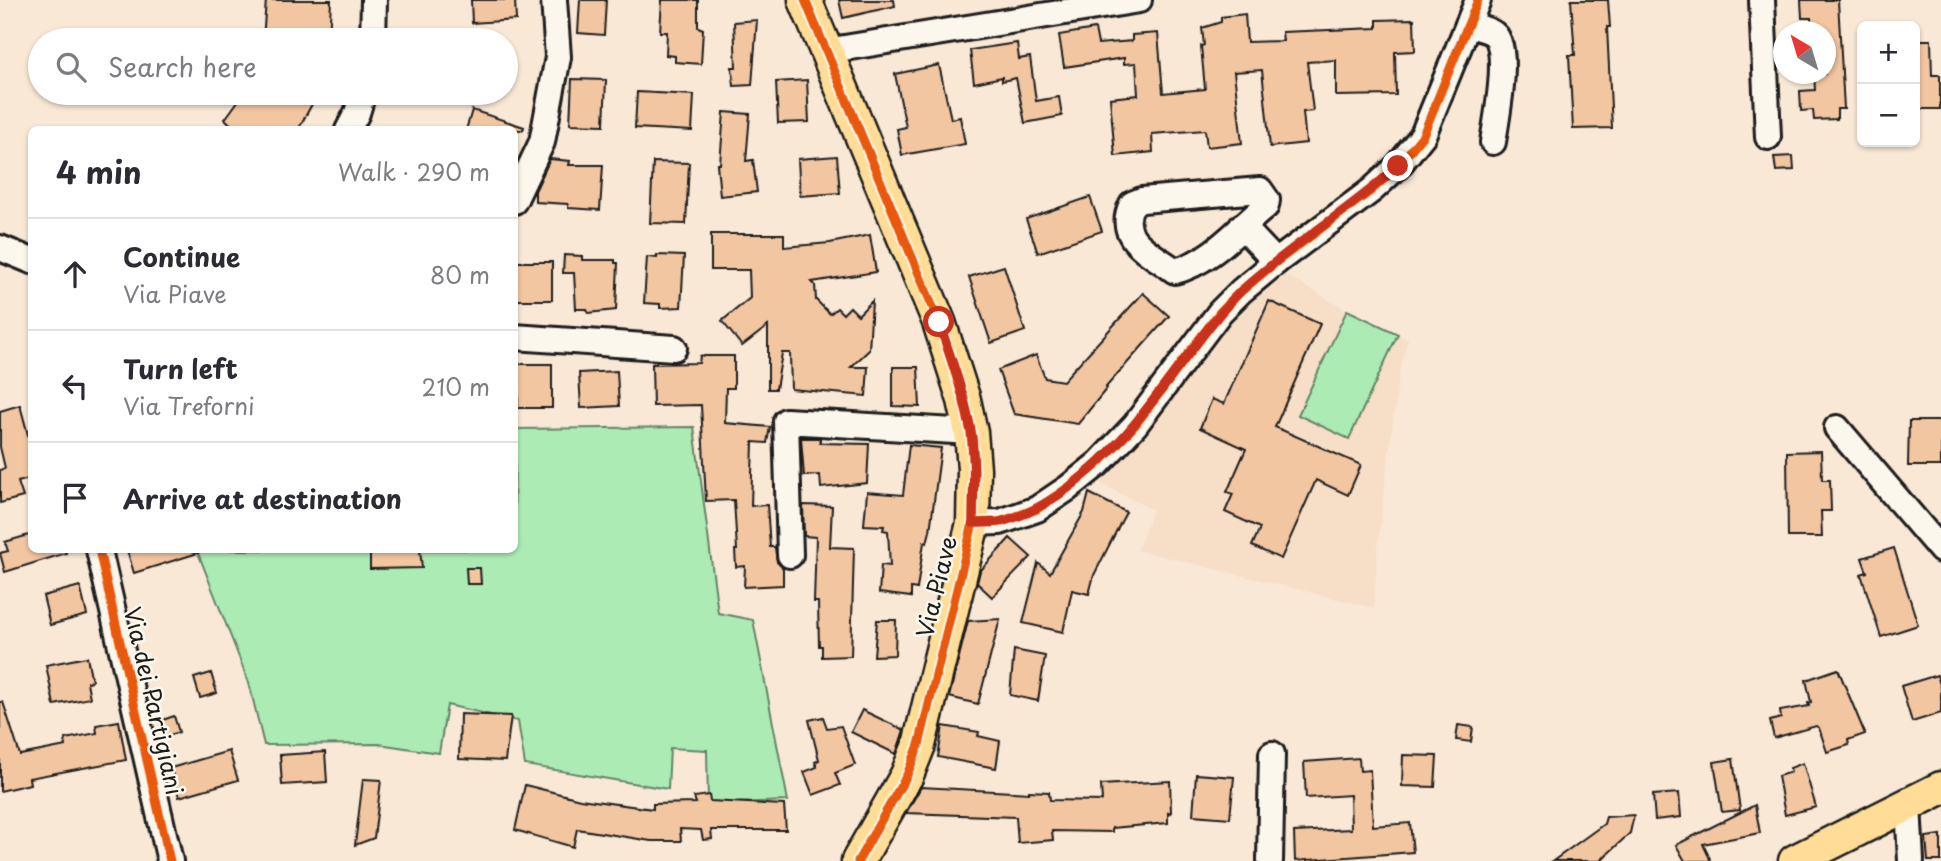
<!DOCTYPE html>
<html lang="en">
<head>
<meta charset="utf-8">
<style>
  :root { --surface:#fff; --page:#f7f7f7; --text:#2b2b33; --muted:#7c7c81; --line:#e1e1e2 }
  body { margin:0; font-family:"Playpen Sans",sans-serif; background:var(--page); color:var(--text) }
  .controls { position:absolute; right:21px; top:21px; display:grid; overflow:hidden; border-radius:10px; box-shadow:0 2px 5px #0004 }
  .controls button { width:63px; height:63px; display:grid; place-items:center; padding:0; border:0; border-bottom:2px solid var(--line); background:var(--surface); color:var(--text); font:35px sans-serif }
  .compass { position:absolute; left:1773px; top:21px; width:63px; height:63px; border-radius:50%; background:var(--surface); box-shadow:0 2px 5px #0004; rotate:322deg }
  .stop { position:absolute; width:21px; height:21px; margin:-16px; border:5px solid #c8321e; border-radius:50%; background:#fff }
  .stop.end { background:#c8321e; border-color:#fff; box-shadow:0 2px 7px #0008 }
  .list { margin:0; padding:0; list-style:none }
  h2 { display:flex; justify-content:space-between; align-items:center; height:91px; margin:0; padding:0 28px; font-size:30px }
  h2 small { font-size:23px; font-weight:400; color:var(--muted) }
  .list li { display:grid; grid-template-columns:46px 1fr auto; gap:21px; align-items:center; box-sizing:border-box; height:112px; padding:0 28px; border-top:2px solid var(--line) }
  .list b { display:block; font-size:26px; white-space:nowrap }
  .list p { margin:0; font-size:23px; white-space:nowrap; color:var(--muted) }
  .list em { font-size:23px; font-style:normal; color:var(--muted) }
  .icon { flex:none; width:38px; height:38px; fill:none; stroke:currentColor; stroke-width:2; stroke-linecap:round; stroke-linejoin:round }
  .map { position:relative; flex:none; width:1941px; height:861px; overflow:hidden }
  .search { position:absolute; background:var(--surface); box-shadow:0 2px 5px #0004; left:28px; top:28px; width:490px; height:77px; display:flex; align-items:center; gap:18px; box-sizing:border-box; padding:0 24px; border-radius:38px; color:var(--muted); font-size:26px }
  .panel { position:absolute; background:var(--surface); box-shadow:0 2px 5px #0004; left:28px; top:126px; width:490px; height:427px; border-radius:10px }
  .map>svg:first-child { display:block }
  .built { fill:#f7dec6 }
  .green { fill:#acecb4; stroke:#648468; stroke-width:2 }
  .building { fill:#f3c6a2; stroke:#1c1c1c; stroke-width:2 }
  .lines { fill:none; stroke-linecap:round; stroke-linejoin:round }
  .minor-casing { stroke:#1c1c1c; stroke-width:30 }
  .major-casing { stroke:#1c1c1c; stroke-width:37 }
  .minor { stroke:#fbf7ec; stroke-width:24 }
  .major { stroke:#ffdd96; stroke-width:32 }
  .cycleway-casing { stroke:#fbf7ec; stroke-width:13 }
  .cycleway { stroke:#e8590c; stroke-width:9 }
  .route { stroke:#c8321e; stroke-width:9 }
  .labels { text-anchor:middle; stroke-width:5; stroke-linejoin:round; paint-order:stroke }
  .street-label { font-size:23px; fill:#1c1c1c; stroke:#fbf7ec }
</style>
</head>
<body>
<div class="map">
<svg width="1941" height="861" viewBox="0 0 1941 861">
  <rect width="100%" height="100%" fill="#f9e8d6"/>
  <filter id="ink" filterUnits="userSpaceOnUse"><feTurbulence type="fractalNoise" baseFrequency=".0143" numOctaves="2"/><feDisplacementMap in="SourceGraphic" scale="14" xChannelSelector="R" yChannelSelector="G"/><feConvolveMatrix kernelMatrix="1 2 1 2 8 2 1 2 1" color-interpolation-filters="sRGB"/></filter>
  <g filter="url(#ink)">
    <polygon class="built" points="1280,272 1347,310 1408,339 1399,374 1389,452 1378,543 1374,608 1137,550 1153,510 1100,483 1137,436 1163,409 1180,382 1219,331"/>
    <g class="green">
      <polygon points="1347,310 1398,334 1349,439 1298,415"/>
      <polygon points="694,427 718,613 753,620 788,801 708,804 707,750 670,748 668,789 525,765 518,721 447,705 439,753 379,744 264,745 249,683 197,550 514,550 515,429"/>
    </g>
    <g class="building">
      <polygon points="266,0 331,0 329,40 263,40"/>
      <polygon points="471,0 515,0 516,20 472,23"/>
      <polygon points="580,0 606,0 604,35 578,33"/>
      <polygon points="662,0 698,0 698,27 703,29 701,64 675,62 675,56 666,55 667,32 660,32"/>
      <polygon points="839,0 894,0 895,6 843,18"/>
      <polygon points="1571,0 1608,0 1610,27 1607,27 1612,128 1573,129 1569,55 1575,55"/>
      <polygon points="1801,0 1838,0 1844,109 1837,109 1837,119 1814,120 1813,110 1801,111 1800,91 1815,90 1814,74 1825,74 1825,32 1811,32 1811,18 1802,18"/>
      <polygon points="1245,14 1247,42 1283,41 1282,32 1377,28 1377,20 1414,19 1415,51 1395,52 1396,95 1336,96 1336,60 1307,62 1313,111 1303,112 1306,143 1270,147 1262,70 1234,72 1242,143 1207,147 1205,130 1152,134 1153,152 1115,156 1110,98 1138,95 1136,63 1124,64 1124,58 1064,67 1059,35 1095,29 1098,44 1132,41 1132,35 1158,33 1163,93 1205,89 1201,46 1204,45 1202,28 1221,22 1221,17"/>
      <polygon points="757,20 752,85 734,86 732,67 736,67 734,22"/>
      <polygon points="1915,40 1931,40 1932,75 1940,75 1940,109 1915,109"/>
      <polygon points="1017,43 1019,59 1030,57 1036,101 1059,97 1062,116 1025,123 1016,78 1002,81 1002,77 974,83 970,50"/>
      <polygon points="939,65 951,119 960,117 965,144 902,155 897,129 906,127 895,74"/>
      <polygon points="572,79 606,80 604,125 570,124"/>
      <polygon points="807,80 809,122 778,123 776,82"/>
      <polygon points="637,92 694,95 692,131 635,128"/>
      <polygon points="244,93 318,93 298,130 237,130 225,119"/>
      <polygon points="472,110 524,127 523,130 466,130"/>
      <polygon points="724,112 750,114 746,161 753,160 757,192 720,196 717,164 720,164"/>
      <polygon points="837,156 840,193 800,196 798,159"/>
      <polygon points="1793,156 1794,170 1776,171 1774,157"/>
      <polygon points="550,159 570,161 569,165 603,165 600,210 568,208 568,204 535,202 535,191"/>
      <polygon points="653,162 689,163 686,224 650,223"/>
      <polygon points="1090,197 1102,231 1038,253 1026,219"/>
      <polygon points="711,234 784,234 784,247 830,243 870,235 876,272 812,282 815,285 816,300 830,314 837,308 843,314 850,307 858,315 872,301 869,350 851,367 868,367 866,396 791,389 790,353 782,353 776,389 768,389 768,326 742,346 722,321 750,298 749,270 711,270"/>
      <polygon points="564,255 582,256 582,260 615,260 615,263 618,263 616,310 588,313 587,309 576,309 574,273 563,273"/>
      <polygon points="657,255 684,256 681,307 660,308 660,304 644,303 647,257 657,258"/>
      <rect x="514" y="262" width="38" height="38"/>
      <polygon points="1004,266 1025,331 991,343 969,277"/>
      <polygon points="1143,293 1169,316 1106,387 1107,388 1078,424 1014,414 998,370 1036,355 1045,378 1063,381"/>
      <polygon points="1269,301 1320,324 1275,427 1361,465 1348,495 1316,480 1281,559 1252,546 1260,528 1225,512 1233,494 1227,492 1246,449 1200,428 1212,399 1224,404"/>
      <polygon points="700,356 734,356 734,388 726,388 725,423 770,427 767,443 753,442 751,506 767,505 770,547 775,547 777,562 783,568 783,585 744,587 745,566 736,567 735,550 737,550 734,500 706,501 701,405 653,406 652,364 699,363"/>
      <rect x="518" y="364" width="34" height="44"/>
      <polygon points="893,367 918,367 920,407 893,406"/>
      <polygon points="617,371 619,406 581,408 579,373"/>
      <polygon points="20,405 32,450 32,478 18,482 23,497 0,503 0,470 5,468 0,447 0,411"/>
      <polygon points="1909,421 1941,421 1941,466 1908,466"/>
      <polygon points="801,438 820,438 820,443 869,444 867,483 821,488 820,475 804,476"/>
      <polygon points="909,445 941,448 930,531 927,543 924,542 917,589 911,588 911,597 879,593 881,565 890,566 888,531 883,530 884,526 864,525 867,492 903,495"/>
      <polygon points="1821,451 1822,480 1830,480 1831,511 1821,511 1822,537 1788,537 1787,452"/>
      <polygon points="1089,493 1126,512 1094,575 1089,594 1072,590 1063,632 1023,623 1038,563 1050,573 1084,512"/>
      <polygon points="803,505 832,506 830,547 854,548 851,656 822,657 822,646 819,646 818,602 814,602 816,537 804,536"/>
      <polygon points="32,534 32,550 66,550 66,553 5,572 0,553 8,551 5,542"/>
      <polygon points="1010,538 1031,557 992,597 977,583 980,571"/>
      <polygon points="1894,548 1918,625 1881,637 1861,574 1867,572 1862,558"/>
      <polygon points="127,550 198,550 198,553 134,573"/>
      <polygon points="383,550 420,550 422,568 370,569 370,552"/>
      <polygon points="466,568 480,568 481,584 467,584"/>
      <polygon points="80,586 87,615 50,625 43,596"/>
      <polygon points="1000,619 978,704 949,697 968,621"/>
      <polygon points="877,620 896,620 895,655 874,656"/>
      <polygon points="1014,650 1045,656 1038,701 1010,695"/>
      <polygon points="87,657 92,681 87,682 90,698 54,705 46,665"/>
      <polygon points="1838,669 1865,734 1848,740 1849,745 1827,752 1819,728 1816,726 1774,738 1770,721 1781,718 1780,711 1809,706 1808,703 1811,702 1806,680"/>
      <polygon points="211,673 217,693 200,698 194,678"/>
      <polygon points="1937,675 1941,688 1941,713 1912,722 1901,686"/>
      <polygon points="0,702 3,702 20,755 66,746 65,739 97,733 96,725 119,721 126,760 29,778 30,784 0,791"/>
      <polygon points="862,710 904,730 896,754 851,732"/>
      <polygon points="460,714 511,716 505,761 459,759"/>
      <polygon points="174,716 179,732 164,737 160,721"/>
      <polygon points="823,717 827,728 841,726 855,765 835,773 840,785 813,795 804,772 817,767 815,762 819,760 809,720"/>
      <polygon points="1458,725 1473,727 1471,742 1456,740"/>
      <polygon points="943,726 979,732 978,736 1000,741 996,768 938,757"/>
      <polygon points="229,751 238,780 179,797 171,768"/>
      <polygon points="325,752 327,782 282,785 280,755"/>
      <polygon points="1403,755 1437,756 1435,787 1402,786"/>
      <polygon points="1359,758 1360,771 1370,770 1373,826 1410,823 1413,852 1295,861 1294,832 1351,829 1350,795 1306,798 1304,762"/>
      <polygon points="1733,759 1740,810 1722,812 1714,762"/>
      <polygon points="1803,763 1816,807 1785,815 1778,776 1791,772 1790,768"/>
      <polygon points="1196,774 1234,777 1230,818 1193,815"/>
      <polygon points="363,779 381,780 374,838 355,845"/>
      <polygon points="1170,781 1171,813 1168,812 1168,823 1112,828 1112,832 1052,831 1053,840 1018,843 1016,817 906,813 921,787 1029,793 1029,791 1049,792 1050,800 1102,801 1101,785"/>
      <polygon points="525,785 580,799 653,809 653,804 696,803 694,797 709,795 710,801 784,805 786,830 711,830 712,839 703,840 701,830 680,829 681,841 651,841 577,829 573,847 515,830"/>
      <polygon points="1679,793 1681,817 1655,820 1653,795"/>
      <polygon points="1755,805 1760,833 1703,844 1711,861 1685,861 1676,845"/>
      <polygon points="1634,815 1630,833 1600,861 1553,861 1604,824 1606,817"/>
      <polygon points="1941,835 1941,861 1928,861 1926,837"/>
    </g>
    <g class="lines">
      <defs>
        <g id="minor">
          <polyline points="1762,0 1768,137"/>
          <path d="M1468,25C1476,27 1488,29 1494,34C1511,47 1496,122 1493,142"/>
          <polyline points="373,40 374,0"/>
          <polyline points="826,51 1139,0"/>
          <polyline points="348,130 357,113 363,93"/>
          <path d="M1260,190L1267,200L1266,206C1239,228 1210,263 1175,271C1150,252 1115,239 1132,204L1142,200Z"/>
          <polyline points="514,201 542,142 558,57 554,0"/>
          <polyline points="1242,226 1276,262"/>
          <polyline points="0,248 32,261"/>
          <polyline points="514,337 674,348"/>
          <polyline points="1837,428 1941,550"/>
          <polyline points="973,523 1000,522 1037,509 1068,488 1099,463 1135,425 1220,312 1241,291 1276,262 1372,190 1398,166 1423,135 1478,0"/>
          <polyline points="99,550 170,861"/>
          <polyline points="790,555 786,421 971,432"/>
          <polyline points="1908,804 1911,861"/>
          <polyline points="1270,861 1272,754"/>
        </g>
        <g id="major">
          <polyline points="805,0 939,322 964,400 971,432 974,469 973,523 919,745 907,775 858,861"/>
          <polyline points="1795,861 1941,788"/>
        </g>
      </defs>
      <use href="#minor" class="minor-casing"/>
      <use href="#major" class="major-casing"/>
      <use href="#minor" class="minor"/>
      <use href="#major" class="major"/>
      <defs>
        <g id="cycleway">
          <polyline points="805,0 939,322 964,400 971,432 974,469 973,523 919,745 907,775 858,861"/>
          <polyline points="973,523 1000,522 1037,509 1068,488 1099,463 1135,425 1220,312 1241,291 1276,262 1372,190 1398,166 1423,135 1478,0"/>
          <polyline points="99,550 170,861"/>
        </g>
      </defs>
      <use href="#cycleway" class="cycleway-casing"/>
      <use href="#cycleway" class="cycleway"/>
    </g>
  </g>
  <g class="lines" filter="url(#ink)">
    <path class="route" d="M939,322C951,359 966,398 972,437C975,465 973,495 973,523C981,523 991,523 999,522C1020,518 1040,507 1057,496C1111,460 1148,408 1186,357C1204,334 1220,311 1241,291C1290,245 1349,211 1398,166"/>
  </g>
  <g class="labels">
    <g class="street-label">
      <text transform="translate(937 587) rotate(-76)" y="8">Via Piave</text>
      <text transform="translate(153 701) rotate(77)" y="8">Via dei Partigiani</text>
    </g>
  </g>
</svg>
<div class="controls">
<button>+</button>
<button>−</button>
</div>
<svg class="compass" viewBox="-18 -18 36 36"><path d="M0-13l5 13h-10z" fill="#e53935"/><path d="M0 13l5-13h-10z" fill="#7c7c81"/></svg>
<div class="stop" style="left:939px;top:322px"></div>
<div class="stop end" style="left:1398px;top:166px"></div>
<div class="search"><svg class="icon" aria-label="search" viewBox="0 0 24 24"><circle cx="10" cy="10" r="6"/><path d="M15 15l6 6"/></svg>Search here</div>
<section class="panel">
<h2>4 min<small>Walk · 290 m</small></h2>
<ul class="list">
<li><svg class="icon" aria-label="ahead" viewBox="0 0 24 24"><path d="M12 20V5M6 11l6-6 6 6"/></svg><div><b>Continue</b><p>Via Piave</p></div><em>80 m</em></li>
<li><svg class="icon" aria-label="left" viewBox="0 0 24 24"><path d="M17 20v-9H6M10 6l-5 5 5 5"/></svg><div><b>Turn left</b><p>Via Treforni</p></div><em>210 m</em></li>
<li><svg class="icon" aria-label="arrive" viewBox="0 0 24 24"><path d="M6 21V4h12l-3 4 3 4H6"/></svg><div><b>Arrive at destination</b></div></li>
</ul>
</section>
</div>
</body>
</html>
